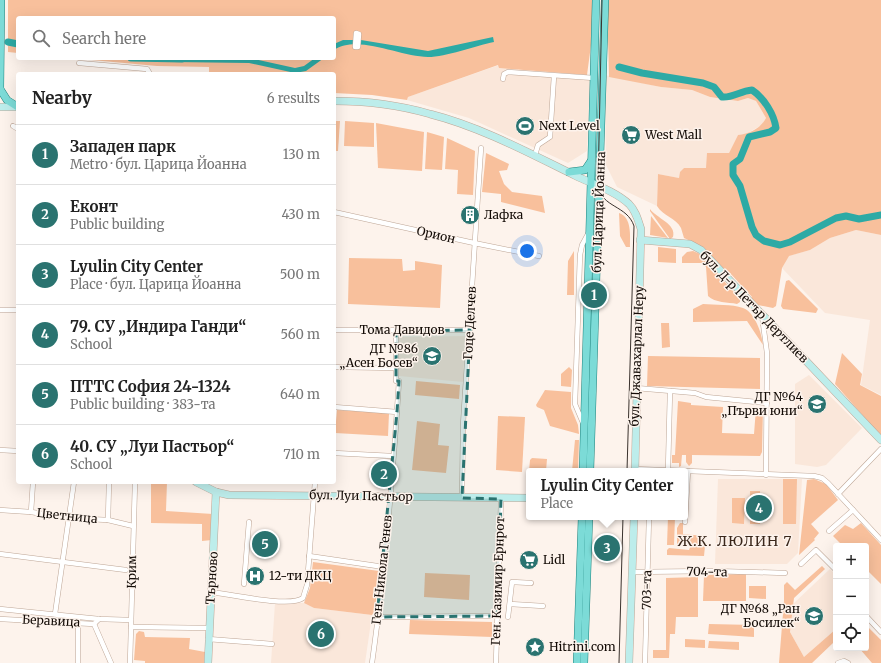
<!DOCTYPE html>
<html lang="en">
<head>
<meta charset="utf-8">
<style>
  :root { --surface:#fff; --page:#f6f6f6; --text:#222; --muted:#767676; --line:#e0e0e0; --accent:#2a7370 }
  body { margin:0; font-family:Merriweather,serif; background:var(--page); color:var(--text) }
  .controls { position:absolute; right:12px; bottom:12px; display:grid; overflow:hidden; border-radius:4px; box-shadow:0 4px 16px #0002 }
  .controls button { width:36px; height:36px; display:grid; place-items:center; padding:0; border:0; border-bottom:1px solid var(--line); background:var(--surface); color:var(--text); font:20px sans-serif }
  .you { position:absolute; left:527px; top:251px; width:14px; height:14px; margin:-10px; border:3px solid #fff; border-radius:50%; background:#1a73e8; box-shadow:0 0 0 6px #1a73e833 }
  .badge { display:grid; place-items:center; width:26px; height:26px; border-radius:50%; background:var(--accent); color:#fff; font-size:13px; font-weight:700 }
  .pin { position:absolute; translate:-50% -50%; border:2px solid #fff; box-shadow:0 1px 4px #0006 }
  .popup { position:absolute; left:526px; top:468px; width:162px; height:52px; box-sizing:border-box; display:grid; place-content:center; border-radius:4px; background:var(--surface); filter:drop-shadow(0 1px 3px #0005); font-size:13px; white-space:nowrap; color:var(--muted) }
  .popup b { font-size:15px; color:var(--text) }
  .popup::after { content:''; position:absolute; left:50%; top:100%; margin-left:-8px; border:8px solid transparent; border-top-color:var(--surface) }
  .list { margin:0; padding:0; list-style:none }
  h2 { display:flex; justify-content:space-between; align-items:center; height:52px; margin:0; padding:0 16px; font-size:17px }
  h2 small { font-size:13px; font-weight:400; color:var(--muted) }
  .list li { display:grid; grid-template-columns:26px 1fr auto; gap:12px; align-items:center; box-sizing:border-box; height:60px; padding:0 16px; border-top:1px solid var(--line) }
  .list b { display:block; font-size:15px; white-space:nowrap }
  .list p { margin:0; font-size:13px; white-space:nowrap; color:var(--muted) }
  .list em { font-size:13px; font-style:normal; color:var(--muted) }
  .icon { flex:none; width:22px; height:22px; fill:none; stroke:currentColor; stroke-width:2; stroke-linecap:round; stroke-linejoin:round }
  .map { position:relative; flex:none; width:881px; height:663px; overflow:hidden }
  .search { position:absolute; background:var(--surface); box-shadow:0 4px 16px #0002; left:16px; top:16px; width:320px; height:44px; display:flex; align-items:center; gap:10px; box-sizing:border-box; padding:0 14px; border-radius:4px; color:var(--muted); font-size:15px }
  .panel { position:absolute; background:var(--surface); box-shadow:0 4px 16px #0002; left:16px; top:72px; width:320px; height:412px; border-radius:4px }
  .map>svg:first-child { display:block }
  .built { fill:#fae7da }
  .green { fill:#f8c09c }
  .water { fill:#2daaa5 }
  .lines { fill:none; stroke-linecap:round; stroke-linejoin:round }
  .river { stroke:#2daaa5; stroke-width:7 }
  .street-casing { stroke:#bea696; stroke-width:5.5 }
  .secondary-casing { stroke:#bea696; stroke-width:8 }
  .primary-casing { stroke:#1e837d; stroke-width:8 }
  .street { stroke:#fff; stroke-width:4.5 }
  .secondary { stroke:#bdedeb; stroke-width:7 }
  .primary { stroke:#7cdbd7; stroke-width:7 }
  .tram { stroke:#3a322d; stroke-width:1 }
  .marked { fill:#2a7370; fill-opacity:0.2; stroke:#2a7370; stroke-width:3; stroke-dasharray:8 5; stroke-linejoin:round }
  .labels { text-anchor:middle; stroke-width:3; stroke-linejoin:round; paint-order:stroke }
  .poi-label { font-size:12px; fill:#130b06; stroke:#fdf3ec; text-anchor:start }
  .street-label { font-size:12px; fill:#130b06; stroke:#fdf3ec }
  .quarter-label { font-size:14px; letter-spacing:1px; fill:#3a271b; stroke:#fdf3ec }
</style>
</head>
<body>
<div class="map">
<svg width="881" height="663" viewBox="0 0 881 663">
  <rect width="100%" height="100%" fill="#fdf3ec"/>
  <g class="built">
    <polygon points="499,65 499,68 550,73 590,80 587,151 568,163 469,118 407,100 408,97"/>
    <polygon points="605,75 661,87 692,90 710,97 738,101 748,98 756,101 766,118 762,125 744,135 738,135 729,153 706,168 684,168 679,178 658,174 657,206 617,187 606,165"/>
    <polygon points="856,230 881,235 881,395 861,385 870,320 825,313 782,268 788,256 810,250 830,238"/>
    <polygon points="465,336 463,382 399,376 399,337"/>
    <polygon points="809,375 862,428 826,465 817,467 795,464 795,384"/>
    <polygon points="718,479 802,479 798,553 787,564 715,564"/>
    <polygon points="830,569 836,575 836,629 804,657 790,632 793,604"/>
    <polygon points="275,603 304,603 314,608 372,615 365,663 271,663"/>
  </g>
  <g class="green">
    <polygon points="8,0 593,0 591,45 587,75 499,68 498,65 408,97 407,100 372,95 334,93 334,74 209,74 209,67 157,66 70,58 334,58 334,18 18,18 18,53 8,52"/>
    <path d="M607,0H881V235L856,230L830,238L810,250L789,256L782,268L776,306L773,308L758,305L750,299L752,297L730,273L728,275L707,251L695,243L684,238C683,235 682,231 681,228C676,218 663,216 657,206L658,174L679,178L680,172L684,168H706L707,153H729L738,135C750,134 761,128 766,118L756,101L748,98L738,101L710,97L692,90L661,87L609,77Z"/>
    <polygon points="334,121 340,121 338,151 334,151"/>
    <polygon points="345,121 374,123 374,147 344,146"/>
    <polygon points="376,123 424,132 422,171 378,168"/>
    <polygon points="427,132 444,137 442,170 425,169"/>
    <polygon points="447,138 475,151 473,195 457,194 458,170 445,169"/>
    <polygon points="486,153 509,164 507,170 499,171 504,184 512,192 542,196 545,213 501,202 501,194 482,192"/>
    <path d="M650,209C656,218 677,224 673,237L670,239L650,211Z"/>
    <path d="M619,213C632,217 630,236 630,247H626L620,236Z"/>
    <polygon points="651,216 668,238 650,235"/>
    <polygon points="658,247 676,249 676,263 658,262"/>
    <polygon points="574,251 574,295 567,295 568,261"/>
    <path d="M693,251L700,254L740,299V302L737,304C728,302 715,303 708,296L706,267L702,263H682V257L687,252Z"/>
    <polygon points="349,258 402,259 403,271 415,270 415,261 442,265 440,308 348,304"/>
    <polygon points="789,280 818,309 816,313 783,309 781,306 786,281"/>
    <path d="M703,304C715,305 732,304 743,308C755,312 762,334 763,345L747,321L693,322V309Z"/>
    <polygon points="661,323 669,323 670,347 662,348"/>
    <polygon points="842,353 862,374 860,385 881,396 881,436 835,384"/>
    <polygon points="648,356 760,358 760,389 647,386"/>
    <polygon points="569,367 572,370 571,387 561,386 561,374"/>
    <polygon points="416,381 460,385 459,399 415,395"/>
    <polygon points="545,390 571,392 571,408 578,425 579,434 550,426 544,410 537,407 536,405"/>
    <polygon points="678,401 691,403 691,405 723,407 722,433 754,434 756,408 763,408 762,452 760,456 692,455 692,463 689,466 686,462 686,455 682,455 681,466 679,467 679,463 672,463 672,455 675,455"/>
    <polygon points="337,410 389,413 388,436 335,433"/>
    <polygon points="498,416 525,417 522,472 496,470"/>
    <polygon points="417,421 440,424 438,445 449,446 446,473 412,470"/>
    <polygon points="575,440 579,440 578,471 572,471"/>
    <polygon points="532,458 547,459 546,471 529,471 530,460"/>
    <polygon points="783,479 797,479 796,524 783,524"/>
    <polygon points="814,479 826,484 838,500 811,524 819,533 814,539 815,540 799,555 807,480"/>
    <polygon points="151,482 167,482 166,511 213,514 212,540 202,541 202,524 151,523"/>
    <rect x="750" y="491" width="10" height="33"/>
    <polygon points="732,498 745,498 744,524 732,523"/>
    <polygon points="668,517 675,517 674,545 667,545"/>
    <polygon points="680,523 683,523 683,534 705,536 704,544 689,544 689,540 680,539 680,544 677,544 677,528"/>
    <polygon points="861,523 881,545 881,584 866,569 866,546 843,546 833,536 845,525 853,529"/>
    <polygon points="691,545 705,546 704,556 667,555 667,550 669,548 689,550"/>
    <polygon points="313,562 379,571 375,610 372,615 314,608 304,603 310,588"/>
    <polygon points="822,566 825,569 794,598 790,632 804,657 836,629 833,643 812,663 779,663 784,601 784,585 787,582 795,590"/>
    <polygon points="425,573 470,575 469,600 424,597"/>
    <polygon points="746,574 746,601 703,601 704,575"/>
    <polygon points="698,577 698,617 676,617 675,634 670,634 669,658 653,658 653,650 666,650 666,578"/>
    <polygon points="749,586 766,586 766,599 749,598"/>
    <polygon points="410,620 492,622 492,637 409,634"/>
    <polygon points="709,624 754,625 754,637 708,634"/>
    <polygon points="866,625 881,640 881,663 872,663 859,648 866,648"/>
    <polygon points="139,631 144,632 145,637 190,638 189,649 205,652 204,663 145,663 145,661 134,660 136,634"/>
    <polygon points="685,639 705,640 705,648 685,647"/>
    <polygon points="709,641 739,642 739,650 708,648"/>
  </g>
  <g class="water">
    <path d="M493,37L494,42C475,46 446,57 428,57C400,57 358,34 334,50V44L343,40H361L428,51Z"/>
    <polygon points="174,58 250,58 295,68 304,66 315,58 324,58 306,71 295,73 249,63 174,62"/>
  </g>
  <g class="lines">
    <g class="river">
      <polyline points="8,42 18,44"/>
      <polyline points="131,58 182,59"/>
      <path d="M619,67L642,73L703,83L714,87L722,97C733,98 740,91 752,90C764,98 774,114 776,128L770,132L749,137L740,159L733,164V175L740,186L752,227L756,235L764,241L780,245L790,242L836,218L846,216L859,219L881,215"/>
    </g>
    <defs>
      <g id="street">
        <polygon points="356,33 359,34 358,47 355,47"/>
        <polyline points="79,63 147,69 150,74"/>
        <polyline points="503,79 504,74 508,72 594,78"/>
        <polyline points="13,126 18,129"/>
        <polyline points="535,155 538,145 550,137 554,76"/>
        <polyline points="334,212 474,243 539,256"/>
        <polyline points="0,310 18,310"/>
        <polyline points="762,316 767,353 766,475"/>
        <polyline points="334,330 470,330"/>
        <polyline points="334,367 396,368"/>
        <polyline points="636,388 695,393 706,397 767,403"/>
        <polyline points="334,407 397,412"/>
        <polyline points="583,423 575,404 580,255 582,245 588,234"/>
        <polyline points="0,450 18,451"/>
        <polyline points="334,453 392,456"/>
        <polyline points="635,469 814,476 822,478 828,483 881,540"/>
        <polyline points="668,470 670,391"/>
        <polyline points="838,494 881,449"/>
        <polyline points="462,498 463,425 481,148"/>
        <polyline points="0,510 31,512 69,518 108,520 133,526"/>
        <polyline points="31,512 33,482"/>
        <polyline points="108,520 109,482"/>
        <polyline points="685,522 688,471"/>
        <polyline points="829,531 853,510"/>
        <polyline points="0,554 126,570"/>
        <polyline points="309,556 384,567"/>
        <polyline points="801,564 816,550 836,570"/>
        <polyline points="632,572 713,571 785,573"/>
        <polyline points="244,584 249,522"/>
        <path d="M211,592C229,594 290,608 303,598L307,585L315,482"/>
        <polyline points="510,604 543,606"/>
        <polyline points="0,609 99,619 131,620"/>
        <polyline points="55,614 74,482"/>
        <polyline points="866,616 881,632"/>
        <polyline points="377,617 497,616"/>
        <polyline points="508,617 512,582 531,583"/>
        <polyline points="0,619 94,624 99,619"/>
        <polyline points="78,621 78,663"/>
        <polyline points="94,624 111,663"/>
        <polyline points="131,627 209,628"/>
        <polyline points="208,639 272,644"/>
        <polyline points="130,663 135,482"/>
        <path d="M372,663C385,570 393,475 399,381H396V331"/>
        <polyline points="496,663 501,499"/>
        <polyline points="645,663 649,517"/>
        <polyline points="838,663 844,661 848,663"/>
      </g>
      <g id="secondary">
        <path d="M334,101C367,101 399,105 430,114C481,127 529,153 576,176C593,184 615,191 629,204C636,211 638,220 641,229L635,471"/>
        <polyline points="0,107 18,107"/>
        <polyline points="640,240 690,244 701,250 881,440"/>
        <polyline points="196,482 216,492 229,495 529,498"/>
        <polyline points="208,663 216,492"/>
        <polyline points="629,663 634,517"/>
      </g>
      <g id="primary">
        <polyline points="0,89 7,100 18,107"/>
        <polyline points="0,90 1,0"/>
        <polyline points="569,172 585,170 591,161"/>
        <polyline points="583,471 596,0"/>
        <polyline points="590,471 605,0"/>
        <polyline points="577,663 582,517"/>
        <polyline points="584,663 589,517"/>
      </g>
    </defs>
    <use href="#street" class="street-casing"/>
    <use href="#secondary" class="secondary-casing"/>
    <use href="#primary" class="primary-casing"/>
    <use href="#street" class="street"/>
    <use href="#secondary" class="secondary"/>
    <use href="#primary" class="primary"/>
    <g class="tram">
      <path d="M602,0L598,186C602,208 627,205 634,226L627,471"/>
      <polyline points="619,663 623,517"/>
    </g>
  </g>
  <path class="marked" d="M470,330L462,498L501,499L497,616L377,617L397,412L399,381H396V331Z"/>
  <defs>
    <symbol id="stadium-disc" viewBox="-11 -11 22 22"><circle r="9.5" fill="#2a7370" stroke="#fdf3ec"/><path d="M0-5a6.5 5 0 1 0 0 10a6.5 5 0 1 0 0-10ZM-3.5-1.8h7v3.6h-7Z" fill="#fff"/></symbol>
    <symbol id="supermarket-disc" viewBox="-11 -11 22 22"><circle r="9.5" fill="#2a7370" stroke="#fdf3ec"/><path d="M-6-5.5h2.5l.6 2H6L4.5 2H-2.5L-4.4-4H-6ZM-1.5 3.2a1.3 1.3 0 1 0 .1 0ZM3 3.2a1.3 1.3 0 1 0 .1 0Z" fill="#fff"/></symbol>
    <symbol id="building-disc" viewBox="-11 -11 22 22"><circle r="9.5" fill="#2a7370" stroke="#fdf3ec"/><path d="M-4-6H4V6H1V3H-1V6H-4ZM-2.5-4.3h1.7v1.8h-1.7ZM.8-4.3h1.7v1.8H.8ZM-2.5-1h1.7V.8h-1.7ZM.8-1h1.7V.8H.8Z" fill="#fff"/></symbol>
    <symbol id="school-disc" viewBox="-11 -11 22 22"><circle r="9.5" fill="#2a7370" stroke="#fdf3ec"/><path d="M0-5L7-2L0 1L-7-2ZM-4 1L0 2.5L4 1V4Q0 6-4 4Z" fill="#fff"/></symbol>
    <symbol id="hospital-disc" viewBox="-11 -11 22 22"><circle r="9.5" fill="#2a7370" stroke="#fdf3ec"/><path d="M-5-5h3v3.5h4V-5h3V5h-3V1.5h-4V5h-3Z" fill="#fff"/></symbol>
    <symbol id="sight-disc" viewBox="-11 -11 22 22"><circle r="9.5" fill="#2a7370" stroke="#fdf3ec"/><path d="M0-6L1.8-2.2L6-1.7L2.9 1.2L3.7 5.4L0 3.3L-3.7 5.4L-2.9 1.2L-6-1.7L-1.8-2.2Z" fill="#fff"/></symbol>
  </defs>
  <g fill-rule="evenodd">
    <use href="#stadium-disc" x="514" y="115" width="22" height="22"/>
    <use href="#supermarket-disc" x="620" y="124" width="22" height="22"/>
    <use href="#building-disc" x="459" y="204" width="22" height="22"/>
    <use href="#school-disc" x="421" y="345" width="22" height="22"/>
    <use href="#school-disc" x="806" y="393" width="22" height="22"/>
    <use href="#supermarket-disc" x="518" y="549" width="22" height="22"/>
    <use href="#hospital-disc" x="244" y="565" width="22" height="22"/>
    <use href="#school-disc" x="803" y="605" width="22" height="22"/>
    <use href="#sight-disc" x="524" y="636" width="22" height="22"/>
  </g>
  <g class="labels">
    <g class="poi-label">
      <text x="539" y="130">Next Level</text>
      <text x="645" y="139">West Mall</text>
      <text x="484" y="219">Лафка</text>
      <text x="418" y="353" text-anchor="end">ДГ №86<tspan x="418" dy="14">„Асен Босев“</tspan></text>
      <text x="803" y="401" text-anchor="end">ДГ №64<tspan x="803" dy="14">„Първи юни“</tspan></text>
      <text x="543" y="564">Lidl</text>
      <text x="269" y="580">12-ти ДКЦ</text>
      <text x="800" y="613" text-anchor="end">ДГ №68 „Ран<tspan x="800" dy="14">Босилек“</tspan></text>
      <text x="549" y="651">Hitrini.com</text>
    </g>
    <g class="street-label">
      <text transform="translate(599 212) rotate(-88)" y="4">бул. Царица Йоанна</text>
      <text transform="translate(436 235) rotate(13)" y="4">Орион</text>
      <text transform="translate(754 307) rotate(46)" y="4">бул. Д-р Петър Дертлиев</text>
      <text transform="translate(470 323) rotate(-87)" y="4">Гоце Делчев</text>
      <text x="402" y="334">Тома Давидов</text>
      <text transform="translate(637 356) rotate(-88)" y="4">бул. Джавахарлал Неру</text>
      <text transform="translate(361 496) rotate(1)" y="4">бул. Луи Пастьор</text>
      <text transform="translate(67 516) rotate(6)" y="4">Цветница</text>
      <text transform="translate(382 570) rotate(-84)" y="4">Ген. Никола Генев</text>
      <text transform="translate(132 572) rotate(-89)" y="4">Крим</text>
      <text transform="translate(707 572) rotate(1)" y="4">704-та</text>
      <text transform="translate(212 578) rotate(-86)" y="4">Търново</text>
      <text transform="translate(498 581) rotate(-88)" y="4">Ген. Казимир Ернрот</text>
      <text transform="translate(647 590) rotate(-89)" y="4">703-та</text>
      <text transform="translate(51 621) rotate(3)" y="4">Беравица</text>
    </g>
    <g class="quarter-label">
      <text x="735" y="546">Ж.К. ЛЮЛИН 7</text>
    </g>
  </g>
</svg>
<div class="controls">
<button>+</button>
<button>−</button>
<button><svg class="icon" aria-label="locate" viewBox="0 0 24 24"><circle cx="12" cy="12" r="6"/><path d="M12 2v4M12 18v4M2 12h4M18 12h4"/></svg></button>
</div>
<div class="you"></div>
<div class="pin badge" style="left:594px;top:295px">1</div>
<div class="pin badge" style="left:384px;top:474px">2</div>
<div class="pin badge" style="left:607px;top:548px">3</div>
<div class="popup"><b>Lyulin City Center</b>Place</div>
<div class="pin badge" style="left:759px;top:508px">4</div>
<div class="pin badge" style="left:265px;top:544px">5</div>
<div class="pin badge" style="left:321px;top:634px">6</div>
<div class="search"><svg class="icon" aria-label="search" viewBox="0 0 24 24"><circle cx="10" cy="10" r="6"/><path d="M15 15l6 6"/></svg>Search here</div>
<section class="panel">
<h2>Nearby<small>6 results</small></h2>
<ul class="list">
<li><span class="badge">1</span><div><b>Западен парк</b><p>Metro · бул. Царица Йоанна</p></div><em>130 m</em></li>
<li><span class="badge">2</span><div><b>Еконт</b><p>Public building</p></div><em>430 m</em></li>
<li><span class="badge">3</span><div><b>Lyulin City Center</b><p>Place · бул. Царица Йоанна</p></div><em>500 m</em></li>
<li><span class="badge">4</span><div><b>79. СУ „Индира Ганди“</b><p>School</p></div><em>560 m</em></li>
<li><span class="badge">5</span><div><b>ПТТС София 24-1324</b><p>Public building · 383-та</p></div><em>640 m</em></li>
<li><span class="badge">6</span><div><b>40. СУ „Луи Пастьор“</b><p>School</p></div><em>710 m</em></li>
</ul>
</section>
</div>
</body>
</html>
